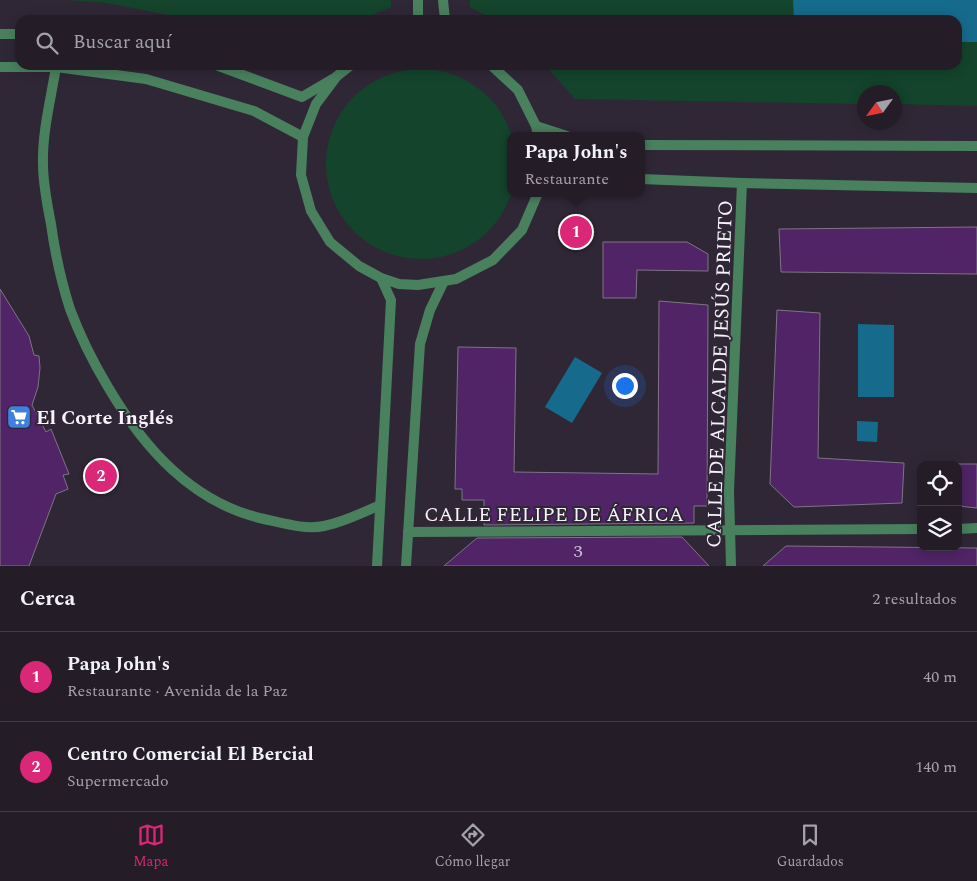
<!DOCTYPE html>
<html lang="es">
<head>
<meta charset="utf-8">
<style>
  :root { --surface:#241d28; --page:#2c2630; --text:#f1f3f6; --muted:#a3a2a8; --line:#413b45; --accent:#db2777 }
  body { margin:0; font-family:Spectral,serif; background:var(--page); color:var(--text) }
  .controls { position:absolute; right:15px; bottom:15px; display:grid; overflow:hidden; border-radius:10px; box-shadow:0 2px 12px #0003 }
  .controls button { width:45px; height:45px; display:grid; place-items:center; padding:0; border:0; border-bottom:1px solid var(--line); background:var(--surface); color:var(--text); font:25px sans-serif }
  .compass { position:absolute; left:857px; top:85px; width:45px; height:45px; border-radius:50%; background:var(--surface); box-shadow:0 2px 12px #0003; rotate:237deg }
  .you { position:absolute; left:624px; top:385px; width:18px; height:18px; margin:-12px; border:4px solid #fff; border-radius:50%; background:#1a73e8; box-shadow:0 0 0 8px #1a73e833 }
  .badge { display:grid; place-items:center; width:32px; height:32px; border-radius:50%; background:var(--accent); color:#fff; font-size:16px; font-weight:700 }
  .pin { position:absolute; translate:-50% -50%; border:2px solid #fff; box-shadow:0 1px 5px #0006 }
  .popup { position:absolute; left:507px; top:132px; width:138px; height:65px; box-sizing:border-box; display:grid; place-content:center; border-radius:10px; background:var(--surface); filter:drop-shadow(0 1px 4px #0005); font-size:16px; white-space:nowrap; color:var(--muted) }
  .popup b { font-size:19px; color:var(--text) }
  .popup::after { content:''; position:absolute; left:50%; top:100%; margin-left:-10px; border:10px solid transparent; border-top-color:var(--surface) }
  .list { margin:0; padding:0; list-style:none }
  h2 { display:flex; justify-content:space-between; align-items:center; height:65px; margin:0; padding:0 20px; font-size:21px }
  h2 small { font-size:16px; font-weight:400; color:var(--muted) }
  .list li { display:grid; grid-template-columns:32px 1fr auto; gap:15px; align-items:center; box-sizing:border-box; height:90px; padding:0 20px; border-top:1px solid var(--line) }
  .list b { display:block; font-size:19px; white-space:nowrap }
  .list p { margin:0; font-size:16px; white-space:nowrap; color:var(--muted) }
  .list em { font-size:16px; font-style:normal; color:var(--muted) }
  .icon { flex:none; width:28px; height:28px; fill:none; stroke:currentColor; stroke-width:2; stroke-linecap:round; stroke-linejoin:round }
  .map { position:relative; flex:none; width:977px; height:566px; overflow:hidden }
  .search { position:absolute; background:var(--surface); box-shadow:0 2px 12px #0003; left:15px; right:15px; top:15px; height:55px; display:flex; align-items:center; gap:12px; box-sizing:border-box; padding:0 18px; border-radius:15px; color:var(--muted); font-size:19px }
  .sheet { height:245px; background:var(--surface) }
  nav { display:flex; justify-content:space-around; align-items:center; box-sizing:border-box; height:70px; border-top:1px solid var(--line); background:var(--surface); font-size:14px; color:var(--muted) }
  nav a { display:grid; justify-items:center; gap:2px }
  nav .on { color:var(--accent) }
  .map>svg:first-child { display:block }
  .green { fill:#14442c }
  .water { fill:#166b8d }
  .building { fill:#502466; stroke:#7e7485 }
  .lines { fill:none; stroke-linecap:round; stroke-linejoin:round }
  .pedestrian { stroke:#49815f; stroke-width:10 }
  .minor { stroke:#49815f; stroke-width:10 }
  .tertiary { stroke:#49815f; stroke-width:10 }
  .labels { text-anchor:middle; stroke-width:4; stroke-linejoin:round; paint-order:stroke }
  .number-label { font-size:18px; fill:#cdbed6 }
  .street-label { font-size:20px; fill:#f7f2fb; stroke:#302736 }
  .poi-label { font-size:20px; font-weight:bold; fill:#f7f2fb; stroke:#302736; text-anchor:start }
</style>
</head>
<body>
<div class="map">
<svg width="977" height="566" viewBox="0 0 977 566">
  <rect width="100%" height="100%" fill="#302736"/>
  <g class="green">
    <polygon points="68,0 391,0 391,7 361,20 194,20 107,3"/>
    <polygon points="470,0 977,0 977,106 895,104 894,92 864,92 864,104 575,99 545,65 957,65 957,20 494,20 470,7"/>
    <circle cx="421" cy="164" r="95"/>
  </g>
  <g class="water">
    <polygon points="793,0 977,0 977,42 957,42 957,20 794,20"/>
    <polygon points="858,324 894,325 894,397 858,397"/>
    <polygon points="575,357 602,373 572,423 545,407"/>
    <polygon points="857,421 878,422 877,442 857,441"/>
  </g>
  <g class="building">
    <polygon points="977,227 977,274 781,272 779,229"/>
    <polygon points="603,242 687,242 708,254 708,271 637,270 636,298 603,298"/>
    <polygon points="0,289 29,336 34,355 39,356 40,368 38,387 32,405 46,432 51,429 69,474 63,475 68,489 56,494 29,566 0,566"/>
    <polygon points="659,301 708,305 707,506 694,506 694,523 484,525 484,500 462,500 462,489 455,489 458,347 516,348 514,472 658,474"/>
    <polygon points="777,310 820,313 818,458 904,463 902,503 794,507 770,484"/>
    <polygon points="958,464 977,464 977,508 958,506"/>
    <polygon points="682,537 709,566 444,566 477,538"/>
    <polygon points="786,546 977,548 977,566 763,566"/>
  </g>
  <g class="lines">
    <g class="pedestrian">
      <polyline points="958,529 977,528"/>
      <polyline points="408,532 921,529"/>
    </g>
    <g class="minor">
      <polyline points="0,34 20,34"/>
      <polyline points="216,65 302,97 336,77"/>
      <polyline points="0,67 56,67 146,79 254,111 303,137"/>
      <path d="M56,67C51,98 42,133 43,164C43,184 47,204 51,224C55,253 61,281 70,309C80,336 93,362 108,387C144,448 192,503 264,519C283,523 305,530 324,526C344,522 362,513 380,505"/>
      <polyline points="731,566 729,491 742,183"/>
    </g>
    <g class="tertiary">
      <polyline points="418,0 418,20"/>
      <polyline points="443,0 445,20"/>
      <polyline points="351,65 337,76 316,104 303,137 301,175 311,211 330,242 359,266 381,278 399,284 418,285 456,279 493,260 522,230 538,193"/>
      <polyline points="491,65 518,90 536,126 538,136"/>
      <polyline points="536,126 567,136"/>
      <polyline points="641,145 977,146"/>
      <polyline points="641,179 742,183 977,188"/>
      <polyline points="377,566 391,300 381,278"/>
      <polyline points="406,566 420,344 430,310 444,281"/>
    </g>
  </g>
  <defs>
    <symbol id="supermarket-square" viewBox="-11 -11 22 22"><rect x="-9" y="-9" width="18" height="18" rx="4" fill="#3f7fe0" stroke="#302736"/><path d="M-6-5.5h2.5l.6 2H6L4.5 2H-2.5L-4.4-4H-6ZM-1.5 3.2a1.3 1.3 0 1 0 .1 0ZM3 3.2a1.3 1.3 0 1 0 .1 0Z" fill="#fff"/></symbol>
  </defs>
  <g fill-rule="evenodd">
    <use href="#supermarket-square" x="5" y="403" width="28" height="28"/>
  </g>
  <g class="labels">
    <g class="number-label">
      <text x="578" y="557">3</text>
    </g>
    <g class="street-label">
      <text transform="translate(719 374) rotate(-88)" y="7">CALLE DE ALCALDE JESÚS PRIETO</text>
      <text x="554" y="521">CALLE FELIPE DE ÁFRICA</text>
    </g>
    <g class="poi-label">
      <text x="36" y="424">El Corte Inglés</text>
    </g>
  </g>
</svg>
<div class="controls">
<button><svg class="icon" aria-label="locate" viewBox="0 0 24 24"><circle cx="12" cy="12" r="6"/><path d="M12 2v4M12 18v4M2 12h4M18 12h4"/></svg></button>
<button><svg class="icon" aria-label="layers" viewBox="0 0 24 24"><path d="M12 4l9 5-9 5-9-5zM3 14l9 5 9-5"/></svg></button>
</div>
<svg class="compass" viewBox="-18 -18 36 36"><path d="M0-13l5 13h-10z" fill="#e53935"/><path d="M0 13l5-13h-10z" fill="#a3a2a8"/></svg>
<div class="you"></div>
<div class="pin badge" style="left:576px;top:232px">1</div>
<div class="popup"><b>Papa John's</b>Restaurante</div>
<div class="pin badge" style="left:101px;top:476px">2</div>
<div class="search"><svg class="icon" aria-label="search" viewBox="0 0 24 24"><circle cx="10" cy="10" r="6"/><path d="M15 15l6 6"/></svg>Buscar aquí</div>
</div>
<section class="sheet">
<h2>Cerca<small>2 resultados</small></h2>
<ul class="list">
<li><span class="badge">1</span><div><b>Papa John's</b><p>Restaurante · Avenida de la Paz</p></div><em>40 m</em></li>
<li><span class="badge">2</span><div><b>Centro Comercial El Bercial</b><p>Supermercado</p></div><em>140 m</em></li>
</ul>
</section>
<nav>
<a class="on"><svg class="icon" aria-label="map" viewBox="0 0 24 24"><path d="M3 6l6-2 6 2 6-2v14l-6 2-6-2-6 2zM9 4v14M15 6v14"/></svg>Mapa</a>
<a><svg class="icon" aria-label="directions" viewBox="0 0 24 24"><path d="M12 3l9 9-9 9-9-9zM9 14v-3h6M13 9l2 2-2 2"/></svg>Cómo llegar</a>
<a><svg class="icon" aria-label="saved" viewBox="0 0 24 24"><path d="M7 4h10v16l-5-4-5 4z"/></svg>Guardados</a>
</nav>
</body>
</html>
